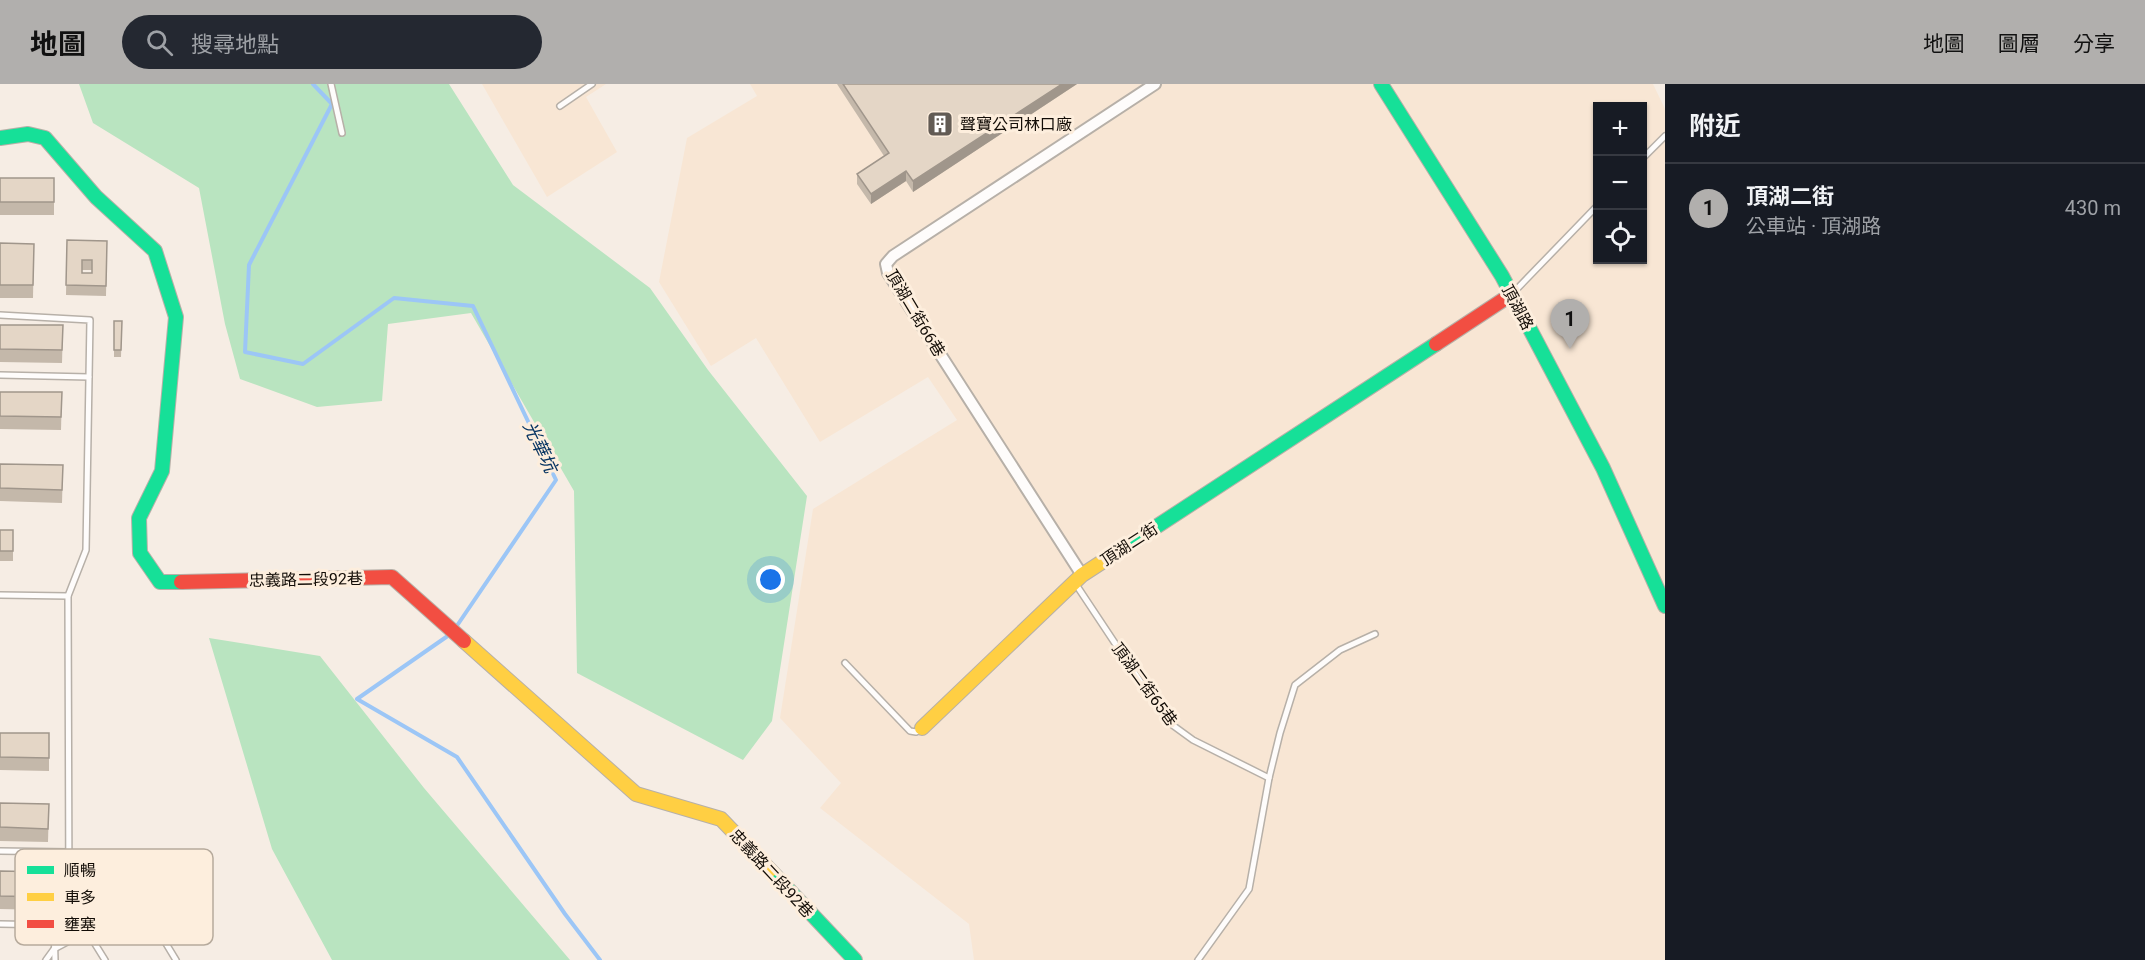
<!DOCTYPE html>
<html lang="zh-TW">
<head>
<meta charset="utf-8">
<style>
  :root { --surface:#171b24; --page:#242831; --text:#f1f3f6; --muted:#9ea1a6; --line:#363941; --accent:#b1afad }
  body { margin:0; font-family:Roboto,"Noto Sans TC",sans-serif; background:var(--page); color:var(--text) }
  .controls { position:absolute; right:18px; top:18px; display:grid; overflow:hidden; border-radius:0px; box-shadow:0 2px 4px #0004 }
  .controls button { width:54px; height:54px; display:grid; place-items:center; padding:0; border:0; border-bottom:2px solid var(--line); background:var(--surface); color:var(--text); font:30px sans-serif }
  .you { position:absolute; left:771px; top:496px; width:21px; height:21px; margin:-15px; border:4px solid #fff; border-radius:50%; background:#1a73e8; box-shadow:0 0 0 9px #1a73e833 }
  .badge { display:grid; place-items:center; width:39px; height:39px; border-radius:50%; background:var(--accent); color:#111; font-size:20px; font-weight:700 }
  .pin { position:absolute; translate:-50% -50px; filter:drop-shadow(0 2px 3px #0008) }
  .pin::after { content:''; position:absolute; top:32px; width:21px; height:18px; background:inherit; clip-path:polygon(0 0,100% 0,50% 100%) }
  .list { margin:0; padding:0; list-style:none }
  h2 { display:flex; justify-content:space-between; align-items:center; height:78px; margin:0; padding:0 24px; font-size:26px }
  h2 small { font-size:20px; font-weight:400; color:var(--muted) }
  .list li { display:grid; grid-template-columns:39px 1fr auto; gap:18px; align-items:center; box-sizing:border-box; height:90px; padding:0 24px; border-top:2px solid var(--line) }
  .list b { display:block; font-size:22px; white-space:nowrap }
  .list p { margin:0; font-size:20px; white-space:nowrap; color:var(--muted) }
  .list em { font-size:20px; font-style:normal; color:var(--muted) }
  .icon { flex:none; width:33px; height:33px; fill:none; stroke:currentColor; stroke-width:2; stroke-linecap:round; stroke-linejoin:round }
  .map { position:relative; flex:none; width:1665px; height:876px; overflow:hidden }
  header { display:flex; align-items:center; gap:36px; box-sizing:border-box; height:84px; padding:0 30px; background:var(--accent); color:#111 }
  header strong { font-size:28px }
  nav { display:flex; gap:33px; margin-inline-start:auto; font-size:21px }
  .search { width:420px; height:54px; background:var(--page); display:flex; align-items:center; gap:15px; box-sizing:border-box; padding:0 21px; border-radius:33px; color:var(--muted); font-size:22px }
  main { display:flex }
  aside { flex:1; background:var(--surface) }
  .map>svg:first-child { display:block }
  .built { fill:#f8e6d4; fill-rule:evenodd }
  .green { fill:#b9e4c0 }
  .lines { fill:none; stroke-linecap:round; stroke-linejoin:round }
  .stream { stroke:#9cc6f6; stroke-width:4 }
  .lane-casing { stroke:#b7b0a8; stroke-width:8 }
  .street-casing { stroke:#b7b0a8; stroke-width:14 }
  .fast-casing { stroke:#b7b0a8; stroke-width:16 }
  .slow-casing { stroke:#b7b0a8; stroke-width:16 }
  .jam-casing { stroke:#b7b0a8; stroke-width:16 }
  .lane { stroke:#fefcfb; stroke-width:5 }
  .street { stroke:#fefcfb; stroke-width:10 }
  .fast { stroke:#16e098; stroke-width:14 }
  .slow { stroke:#ffcf43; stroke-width:14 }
  .jam { stroke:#f24e42; stroke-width:14 }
  .wall { fill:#c4b8aa; fill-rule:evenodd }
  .shaded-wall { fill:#a0968b }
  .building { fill:#e4d6c6; stroke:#a0968b; stroke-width:1.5; fill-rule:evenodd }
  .labels { text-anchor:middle; stroke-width:6; stroke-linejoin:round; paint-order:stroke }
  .poi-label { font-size:16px; fill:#120c06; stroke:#fdeedd; text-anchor:start }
  .street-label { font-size:16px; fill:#120c06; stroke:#fdeedd }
  .water-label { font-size:18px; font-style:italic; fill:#073462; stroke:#fdeedd }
  .key { fill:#fdeedd; stroke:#b6aa9c; stroke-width:1.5 }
  .key-label { font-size:16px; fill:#120c06 }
</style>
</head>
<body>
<header>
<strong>地圖</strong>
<div class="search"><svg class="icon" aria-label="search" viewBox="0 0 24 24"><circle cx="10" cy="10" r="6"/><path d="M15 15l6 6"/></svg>搜尋地點</div>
<nav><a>地圖</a><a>圖層</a><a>分享</a></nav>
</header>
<main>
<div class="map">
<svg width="1665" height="876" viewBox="0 0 1665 876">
  <rect width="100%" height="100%" fill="#f6ede4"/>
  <g class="built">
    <polygon points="482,0 606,0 586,13 617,68 547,113"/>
    <path d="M750,0H1653L1665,25V876H974L969,840L820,724L841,699L780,634L813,425L957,336L928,293L820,358L756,254L711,282L659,198L687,54L757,12ZM1598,22H1642V176H1598Z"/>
  </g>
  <g class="green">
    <polygon points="79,0 449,0 513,101 650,204 708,286 807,412 772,637 743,676 577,589 574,407 471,229 388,240 382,317 317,323 240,295 225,240 199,104 93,39"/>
    <polygon points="209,554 320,572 424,704 570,876 332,876 272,765"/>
  </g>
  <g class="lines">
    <polyline class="stream" points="313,0 332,20 249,181 245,268 303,280 394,214 473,222 556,396 452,549 357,615 457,673 565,830 600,876"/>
    <defs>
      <g id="lane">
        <polyline points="331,0 342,49"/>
        <polyline points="560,22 592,0"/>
        <polyline points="1642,75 1665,52"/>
        <polyline points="1513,209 1598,121"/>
        <polyline points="0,231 90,236 86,466 68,512 69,818 54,841 0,840"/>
        <polyline points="0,291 89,293"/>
        <polyline points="1075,499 1150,612 1171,640 1193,656 1269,694"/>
        <polyline points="0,511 68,512"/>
        <polyline points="845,579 910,647 916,648 921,645"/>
        <polyline points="0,767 69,768"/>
        <polyline points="69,818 105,876"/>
        <polyline points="54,841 55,876"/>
        <polyline points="46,876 54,865 86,848 159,848 176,876"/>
        <polyline points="1198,876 1249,805 1269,694 1280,649 1295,601 1340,566 1375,550"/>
      </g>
      <polyline id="street" points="1082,491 888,189 886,180 893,172 1155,0"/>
      <g id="fast">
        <polyline points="1381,0 1502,192 1603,384 1665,522"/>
        <polyline points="0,54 28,50 45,54 96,113 155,167 176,233 162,387 139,434 140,469 160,498 181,498"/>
        <polyline points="1119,467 1436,260"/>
        <polyline points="770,786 855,876"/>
      </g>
      <g id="slow">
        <polyline points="464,557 636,710 721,735 770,786"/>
        <polyline points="922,644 1082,491 1119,467"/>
      </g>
      <g id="jam">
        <polyline points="1436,260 1512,210"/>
        <polyline points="181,498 392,493 464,557"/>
      </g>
    </defs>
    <use href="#lane" class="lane-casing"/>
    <use href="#street" class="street-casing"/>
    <use href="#fast" class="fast-casing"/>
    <use href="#slow" class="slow-casing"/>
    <use href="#jam" class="jam-casing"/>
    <use href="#lane" class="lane"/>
    <use href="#street" class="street"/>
    <use href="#fast" class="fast"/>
    <use href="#slow" class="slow"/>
    <use href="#jam" class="jam"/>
  </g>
  <g class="wall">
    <polygon points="837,0 1077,0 913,108 906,97 871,120 857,100 857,90 884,72"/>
    <rect x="0" y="94" width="54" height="37"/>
    <path d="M67,156L107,157L106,212L66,211ZM82,186H92V189H82Z"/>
    <polygon points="0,159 34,160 33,214 0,214"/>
    <polygon points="114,237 122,237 121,273 114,273"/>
    <polygon points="0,241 63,241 62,279 0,278"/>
    <polygon points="0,308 62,308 61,346 0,345"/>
    <polygon points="0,380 63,381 62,419 0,417"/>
    <rect x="0" y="446" width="13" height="31"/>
    <polygon points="0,649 49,649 49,687 0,686"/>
    <polygon points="0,719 49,720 48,758 0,757"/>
    <polygon points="0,787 47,788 47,826 0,825"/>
    <polygon points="136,806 154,806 155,819 136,820"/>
    <polygon points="161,819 162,831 144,832 144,820"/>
  </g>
  <g class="shaded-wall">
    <polygon points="1062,0 1077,0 913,108 913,97"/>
    <polygon points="906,87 906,97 871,120 871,110"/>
  </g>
  <g class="building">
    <polygon points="843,0 1062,0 913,97 906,87 871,110 857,90 889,69"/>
    <rect x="0" y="94" width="54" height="24"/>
    <path d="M67,156L107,157L106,202L66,201ZM82,176H92V189H82Z"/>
    <polygon points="0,159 34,160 33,201 0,201"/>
    <polygon points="114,237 122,237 121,266 114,266"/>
    <polygon points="0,241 63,241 62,266 0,265"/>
    <polygon points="0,308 62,308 61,333 0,332"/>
    <polygon points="0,380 63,381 62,406 0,404"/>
    <rect x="0" y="446" width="13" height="21"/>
    <polygon points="0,649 49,649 49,674 0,673"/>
    <polygon points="0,719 49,720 48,745 0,743"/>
    <polygon points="0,787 47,788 47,813 0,812"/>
  </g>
  <defs>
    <symbol id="building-square" viewBox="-11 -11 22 22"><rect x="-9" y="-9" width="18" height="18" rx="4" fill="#625b54" stroke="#fdeedd"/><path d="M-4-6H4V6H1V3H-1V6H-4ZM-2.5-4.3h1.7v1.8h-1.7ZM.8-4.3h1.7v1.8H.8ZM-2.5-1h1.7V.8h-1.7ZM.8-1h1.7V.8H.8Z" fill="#fff"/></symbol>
  </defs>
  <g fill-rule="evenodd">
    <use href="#building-square" x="925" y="25" width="30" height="30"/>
  </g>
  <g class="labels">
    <g class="poi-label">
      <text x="960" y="46">聲寶公司林口廠</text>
    </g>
    <g class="street-label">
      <text transform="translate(1518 223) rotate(62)" y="6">頂湖路</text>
      <text transform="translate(916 229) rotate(59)" y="6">頂湖二街66巷</text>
      <text transform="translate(1129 460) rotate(-33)" y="6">頂湖二街</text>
      <text transform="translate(306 495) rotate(-1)" y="6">忠義路二段92巷</text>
      <text transform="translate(1145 600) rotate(54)" y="6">頂湖二街65巷</text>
      <text transform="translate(772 789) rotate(47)" y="6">忠義路二段92巷</text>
    </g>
    <g class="water-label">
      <text transform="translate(540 363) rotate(64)" y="6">光華坑</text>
    </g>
  </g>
  <rect x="15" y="765" width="198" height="96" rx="9" class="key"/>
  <rect x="27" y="782" width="27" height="8" fill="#16e098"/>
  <rect x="27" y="809" width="27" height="8" fill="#ffcf43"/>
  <rect x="27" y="836" width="27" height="8" fill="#f24e42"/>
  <g class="key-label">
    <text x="64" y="792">順暢</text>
    <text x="64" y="819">車多</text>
    <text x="64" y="846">壅塞</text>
  </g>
</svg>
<div class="controls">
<button>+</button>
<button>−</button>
<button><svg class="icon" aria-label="locate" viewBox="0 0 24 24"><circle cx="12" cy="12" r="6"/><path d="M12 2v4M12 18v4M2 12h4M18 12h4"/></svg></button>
</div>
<div class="you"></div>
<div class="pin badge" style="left:1570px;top:265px">1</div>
</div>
<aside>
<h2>附近<small></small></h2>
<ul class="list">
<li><span class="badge">1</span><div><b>頂湖二街</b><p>公車站 · 頂湖路</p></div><em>430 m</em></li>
</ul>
</aside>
</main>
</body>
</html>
